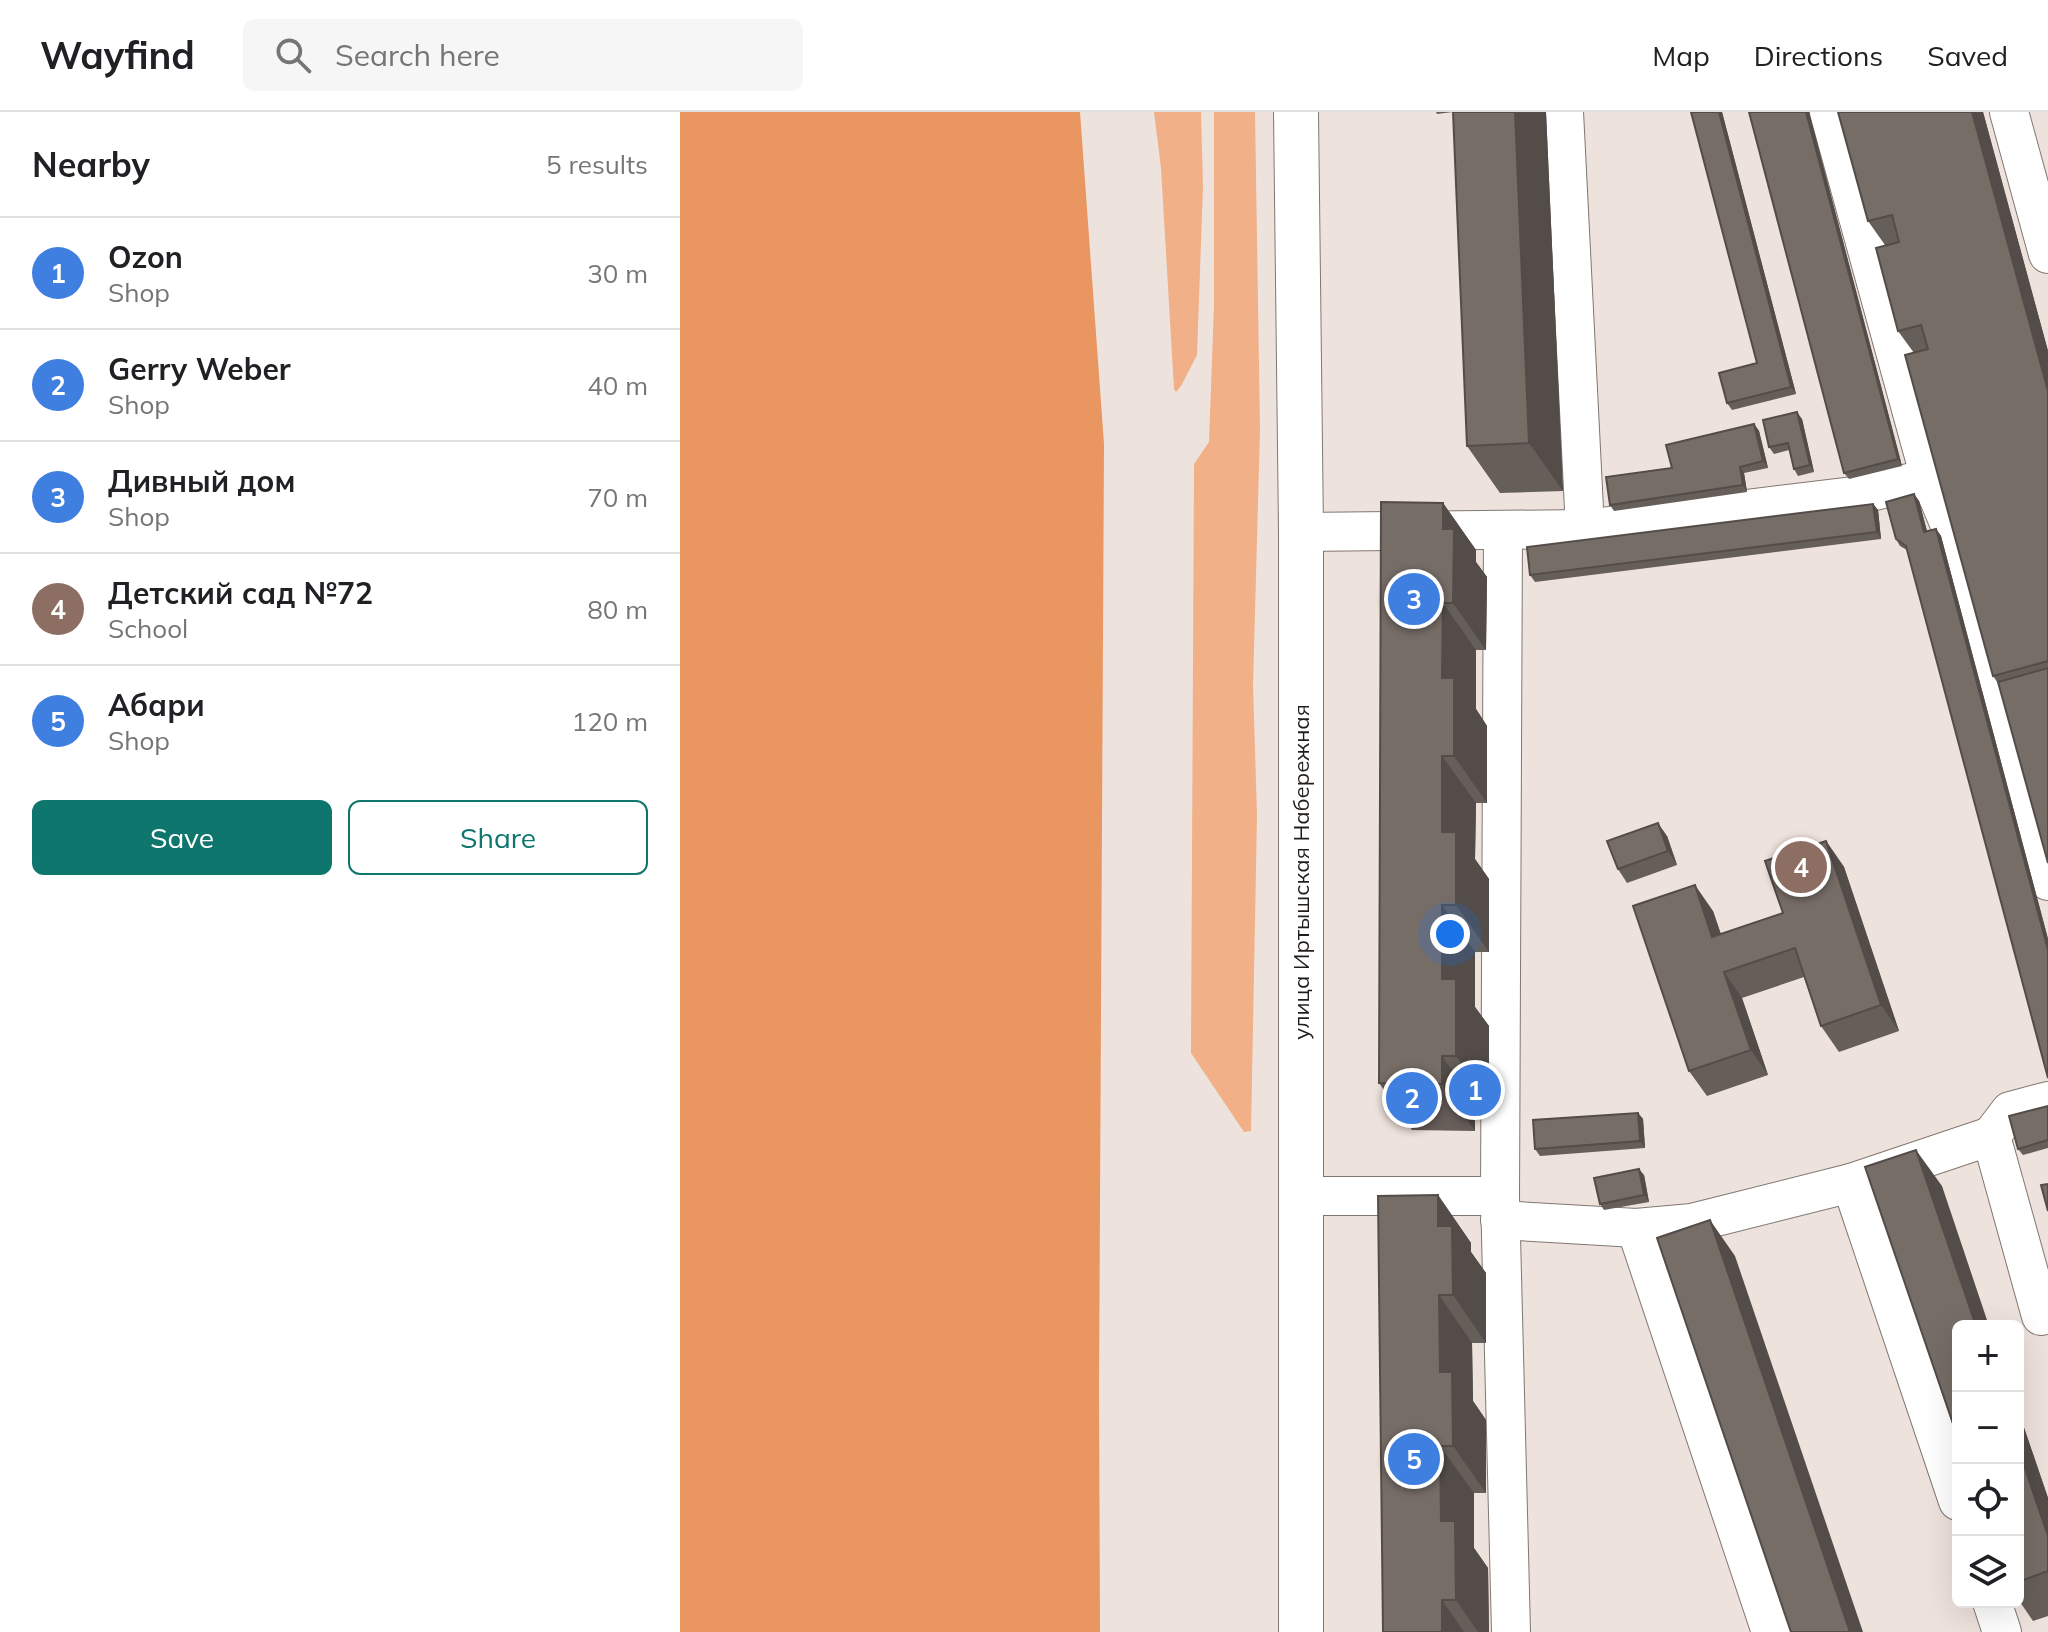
<!DOCTYPE html>
<html lang="en">
<head>
<meta charset="utf-8">
<style>
  :root { --surface:#fff; --page:#f6f6f6; --text:#202124; --muted:#757577; --line:#e0e0e0; --accent:#0f766e }
  body { margin:0; font-family:Mulish,sans-serif; background:var(--page); color:var(--text) }
  .controls { position:absolute; right:24px; bottom:24px; display:grid; overflow:hidden; border-radius:12px; box-shadow:0 8px 32px #0002 }
  .controls button { width:72px; height:72px; display:grid; place-items:center; padding:0; border:0; border-bottom:2px solid var(--line); background:var(--surface); color:var(--text); font:40px sans-serif }
  .you { position:absolute; left:770px; top:822px; width:28px; height:28px; margin:-20px; border:6px solid #fff; border-radius:50%; background:#1a73e8; box-shadow:0 0 0 12px #1a73e833 }
  .badge { display:grid; place-items:center; width:52px; height:52px; border-radius:50%; background:var(--accent); color:#fff; font-size:26px; font-weight:700 }
  .pin { position:absolute; translate:-50% -50%; border:4px solid #fff; box-shadow:0 2px 8px #0006 }
  .list { margin:0; padding:0; list-style:none }
  h2 { display:flex; justify-content:space-between; align-items:center; height:104px; margin:0; padding:0 32px; font-size:34px }
  h2 small { font-size:26px; font-weight:400; color:var(--muted) }
  .list li { display:grid; grid-template-columns:52px 1fr auto; gap:24px; align-items:center; box-sizing:border-box; height:112px; padding:0 32px; border-top:2px solid var(--line) }
  .list b { display:block; font-size:30px; white-space:nowrap }
  .list p { margin:0; font-size:26px; white-space:nowrap; color:var(--muted) }
  .list em { font-size:26px; font-style:normal; color:var(--muted) }
  .actions { display:flex; gap:16px; padding:24px 32px }
  .actions a { flex:1; padding:18px 0; border:2px solid var(--accent); border-radius:12px; text-align:center; font-size:28px; color:var(--accent) }
  .actions .main { background:var(--accent); color:#fff }
  .icon { flex:none; width:44px; height:44px; fill:none; stroke:currentColor; stroke-width:2; stroke-linecap:round; stroke-linejoin:round }
  .map { position:relative; flex:none; width:1368px; height:1520px; overflow:hidden }
  header { display:flex; align-items:center; gap:48px; box-sizing:border-box; height:112px; padding:0 40px; background:var(--surface); border-bottom:2px solid var(--line) }
  header strong { font-size:38px }
  nav { display:flex; gap:44px; margin-inline-start:auto; font-size:28px }
  .search { width:560px; height:72px; background:var(--page); display:flex; align-items:center; gap:20px; box-sizing:border-box; padding:0 28px; border-radius:12px; color:var(--muted); font-size:30px }
  main { display:flex }
  aside { flex:1; background:var(--surface) }
  .map>svg:first-child { display:block }
  .green { fill:#f1b088 }
  .water { fill:#e99660 }
  .lines { fill:none; stroke-linecap:round; stroke-linejoin:round }
  .minor-casing { stroke:#817771; stroke-width:40 }
  .major-casing { stroke:#817771; stroke-width:46 }
  .minor { stroke:#fff; stroke-width:38 }
  .major { stroke:#fff; stroke-width:44 }
  .wall { fill:#665e59 }
  .shaded-wall { fill:#534c48 }
  .building { fill:#776d67; stroke:#534c48; stroke-width:2 }
  .labels { text-anchor:middle; stroke-width:6; stroke-linejoin:round; paint-order:stroke }
  .street-label { font-size:22px; fill:#211d1a; stroke:#fff }
</style>
</head>
<body>
<header>
<strong>Wayfind</strong>
<div class="search"><svg class="icon" aria-label="search" viewBox="0 0 24 24"><circle cx="10" cy="10" r="6"/><path d="M15 15l6 6"/></svg>Search here</div>
<nav><a>Map</a><a>Directions</a><a>Saved</a></nav>
</header>
<main>
<aside>
<h2>Nearby<small>5 results</small></h2>
<ul class="list">
<li><span class="badge" style="background:#3f7fe0">1</span><div><b>Ozon</b><p>Shop</p></div><em>30 m</em></li>
<li><span class="badge" style="background:#3f7fe0">2</span><div><b>Gerry Weber</b><p>Shop</p></div><em>40 m</em></li>
<li><span class="badge" style="background:#3f7fe0">3</span><div><b>Дивный дом</b><p>Shop</p></div><em>70 m</em></li>
<li><span class="badge" style="background:#8d6e63">4</span><div><b>Детский сад №72</b><p>School</p></div><em>80 m</em></li>
<li><span class="badge" style="background:#3f7fe0">5</span><div><b>Абари</b><p>Shop</p></div><em>120 m</em></li>
</ul>
<div class="actions"><a class="main">Save</a><a>Share</a></div>
</aside>
<div class="map">
<svg width="1368" height="1520" viewBox="0 0 1368 1520">
  <rect width="100%" height="100%" fill="#eee2dc"/>
  <g class="green">
    <polygon points="474,0 521,0 523,74 517,243 501,274 496,280 494,277 481,56"/>
    <polygon points="534,0 575,0 580,317 573,573 577,703 571,1019 564,1020 511,941 514,352 529,330 534,193"/>
  </g>
  <polygon class="water" points="0,0 400,0 424,332 419,1278 420,1520 0,1520"/>
  <g class="lines">
    <defs>
      <g id="minor">
        <polyline points="884,0 905,417"/>
        <polyline points="1149,0 1250,366 1272,418 1317,584"/>
        <polyline points="1329,0 1368,142"/>
        <polyline points="823,418 820,1084 831,1520"/>
        <polyline points="621,420 905,417 1173,384 1250,366"/>
        <polyline points="1323,606 1368,769"/>
        <polyline points="1311,1024 1361,1204 1368,1202"/>
        <polyline points="1171,1071 1278,1389"/>
        <polyline points="621,1084 820,1084"/>
        <polyline points="820,1108 956,1116 1012,1111 1171,1071 1311,1024 1330,999 1368,989"/>
        <polyline points="956,1116 1091,1520"/>
        <polyline points="1312,1490 1322,1520"/>
      </g>
      <polyline id="major" points="616,0 621,420 621,1520"/>
    </defs>
    <use href="#minor" class="minor-casing"/>
    <use href="#major" class="major-casing"/>
    <use href="#minor" class="minor"/>
    <use href="#major" class="major"/>
  </g>
  <g class="wall">
    <polygon points="756,0 866,0 883,379 820,381 787,334 773,0 757,2"/>
    <polygon points="1011,0 1042,0 1116,282 1052,298 1047,291 1077,251"/>
    <polygon points="1069,0 1129,0 1222,354 1169,367 1164,361"/>
    <polygon points="1158,0 1303,0 1368,239 1368,751 1320,574 1313,564 1234,241 1218,219 1205,133 1188,109"/>
    <polygon points="1122,307 1134,360 1118,364 1114,357 1109,338 1094,342 1089,335"/>
    <polygon points="1074,312 1079,319 1088,356 1064,361 1067,380 934,399 930,393 992,356"/>
    <polygon points="1234,382 1239,389 1247,419 1256,417 1261,424 1368,827 1368,966 1227,438 1220,434 1216,427"/>
    <polygon points="763,391 796,438 796,450 807,465 806,538 796,538 796,597 807,614 807,691 796,691 795,747 809,767 809,840 795,840 795,895 809,914 809,991 795,991 795,1019 732,1018 699,971"/>
    <polygon points="1193,392 1198,398 1201,427 855,470 850,463"/>
    <polygon points="987,724 997,753 947,771 938,757"/>
    <polygon points="1146,729 1164,755 1219,919 1159,940 1141,914 1124,865 1062,886 1088,963 1027,984 1009,959 1033,799 1041,822 1103,801"/>
    <polygon points="1368,994 1368,1036 1343,1043 1338,1037"/>
    <polygon points="958,1001 963,1007 965,1036 860,1044 855,1037"/>
    <polygon points="964,1063 969,1090 924,1098 920,1092"/>
    <polygon points="758,1083 791,1131 791,1140 806,1161 806,1231 792,1231 793,1289 806,1308 806,1381 794,1381 794,1436 808,1456 809,1520 703,1520"/>
    <polygon points="1338,1298 1368,1386 1368,1504 1353,1509 1338,1487"/>
  </g>
  <g class="shaded-wall">
    <polygon points="835,0 866,0 883,379 849,331"/>
    <polygon points="1039,0 1042,0 1116,282 1111,275"/>
    <polygon points="1126,0 1129,0 1222,354 1218,347"/>
    <polygon points="1292,0 1303,0 1368,239 1368,279"/>
    <polygon points="1117,300 1122,307 1134,360 1130,353"/>
    <polygon points="1074,312 1079,319 1088,356 1083,349"/>
    <polygon points="1060,355 1064,361 1067,380 1063,373"/>
    <polygon points="1234,382 1239,389 1249,427 1244,420"/>
    <polygon points="763,391 796,438 796,450 807,465 806,538 773,491 763,417"/>
    <polygon points="1193,392 1198,398 1201,427 1197,420"/>
    <polygon points="1256,417 1261,424 1368,827 1368,838"/>
    <polygon points="763,491 796,538 796,597 807,614 807,691 774,644 762,566"/>
    <polygon points="762,644 796,691 795,747 809,767 809,840 776,793 762,720"/>
    <polygon points="978,711 987,724 997,753 988,739"/>
    <polygon points="1146,729 1164,755 1219,919 1201,893"/>
    <polygon points="1015,773 1033,799 1050,850 1032,825"/>
    <polygon points="762,793 795,840 795,895 809,914 809,991 776,944 762,867"/>
    <polygon points="1044,860 1062,886 1088,963 1071,938"/>
    <polygon points="762,944 795,991 795,1019 762,972"/>
    <polygon points="958,1001 963,1007 965,1036 960,1029"/>
    <polygon points="1236,1038 1262,1074 1309,1214 1296,1214"/>
    <polygon points="959,1057 964,1063 969,1090 964,1083"/>
    <polygon points="758,1083 791,1131 791,1140 806,1161 806,1231 773,1183 758,1114"/>
    <polygon points="1030,1108 1055,1144 1183,1520 1170,1520"/>
    <polygon points="759,1183 792,1231 793,1289 806,1308 806,1381 773,1334 760,1260"/>
    <polygon points="1338,1298 1368,1386 1368,1424 1338,1336"/>
    <polygon points="760,1334 794,1381 794,1436 808,1456 809,1520 798,1520 776,1488 761,1409"/>
    <polygon points="762,1488 784,1520 762,1520"/>
  </g>
  <g class="building">
    <polygon points="773,0 835,0 849,331 787,334"/>
    <polygon points="1011,0 1039,0 1111,275 1047,291 1039,261 1077,251"/>
    <polygon points="1069,0 1126,0 1218,347 1164,361"/>
    <polygon points="1158,0 1292,0 1368,279 1368,549 1313,564 1225,243 1248,237 1241,213 1218,219 1196,136 1219,130 1212,103 1188,109"/>
    <polygon points="1117,300 1130,353 1114,357 1108,331 1089,335 1083,308"/>
    <polygon points="1074,312 1083,349 1060,355 1063,373 930,393 926,365 992,356 986,333"/>
    <polygon points="1234,382 1244,420 1256,417 1368,838 1368,966 1226,434 1216,427 1206,390"/>
    <polygon points="701,390 763,391 763,417 774,417 773,491 763,491 762,566 774,566 774,644 762,644 762,720 776,720 776,793 762,793 762,867 776,867 776,944 762,944 762,972 699,971"/>
    <polygon points="1193,392 1197,420 850,463 847,435"/>
    <polygon points="1368,556 1368,751 1318,570"/>
    <polygon points="978,711 988,739 938,757 927,729"/>
    <polygon points="1146,729 1201,893 1141,914 1115,836 1044,860 1071,938 1009,959 953,794 1015,773 1032,825 1103,801 1085,749"/>
    <polygon points="1368,994 1368,1028 1338,1037 1329,1004"/>
    <polygon points="958,1001 960,1029 855,1037 853,1008"/>
    <polygon points="1236,1038 1296,1214 1278,1214 1278,1326 1185,1055"/>
    <polygon points="959,1057 964,1083 920,1092 914,1066"/>
    <polygon points="1368,1072 1368,1099 1361,1073"/>
    <polygon points="758,1083 758,1114 772,1114 773,1183 759,1183 760,1260 772,1260 773,1334 760,1334 761,1409 775,1409 776,1488 762,1488 762,1520 703,1520 698,1084"/>
    <polygon points="1030,1108 1170,1520 1111,1520 977,1126"/>
    <polygon points="1338,1336 1368,1424 1368,1459 1338,1470"/>
  </g>
  <g class="labels">
    <g class="street-label">
      <text transform="translate(621 760) rotate(-90)" y="8">улица Иртышская Набережная</text>
    </g>
  </g>
</svg>
<div class="controls">
<button>+</button>
<button>−</button>
<button><svg class="icon" aria-label="locate" viewBox="0 0 24 24"><circle cx="12" cy="12" r="6"/><path d="M12 2v4M12 18v4M2 12h4M18 12h4"/></svg></button>
<button><svg class="icon" aria-label="layers" viewBox="0 0 24 24"><path d="M12 4l9 5-9 5-9-5zM3 14l9 5 9-5"/></svg></button>
</div>
<div class="you"></div>
<div class="pin badge" style="left:795px;top:978px;background:#3f7fe0">1</div>
<div class="pin badge" style="left:732px;top:986px;background:#3f7fe0">2</div>
<div class="pin badge" style="left:734px;top:487px;background:#3f7fe0">3</div>
<div class="pin badge" style="left:1121px;top:755px;background:#8d6e63">4</div>
<div class="pin badge" style="left:734px;top:1347px;background:#3f7fe0">5</div>
</div>
</main>
</body>
</html>
